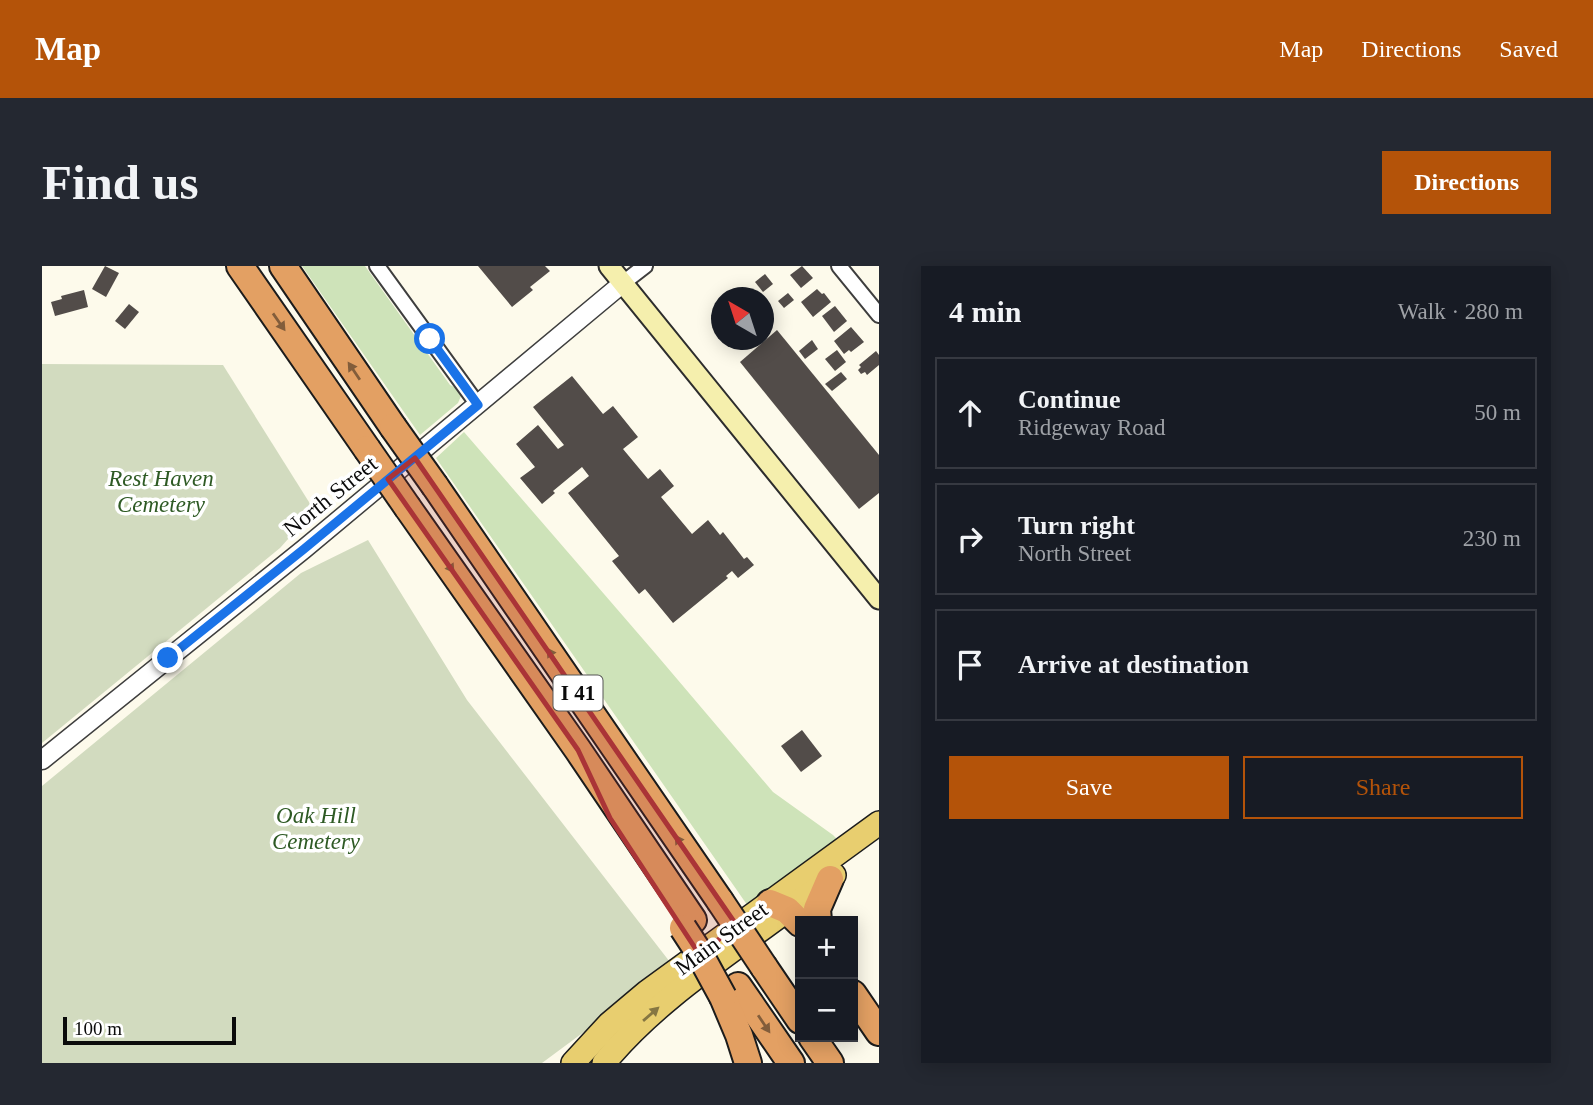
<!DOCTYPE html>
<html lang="en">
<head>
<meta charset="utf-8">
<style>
  :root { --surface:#171b24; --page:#242831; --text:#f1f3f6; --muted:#9ea1a6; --line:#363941; --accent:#b45309 }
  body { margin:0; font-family:"Times New Roman",serif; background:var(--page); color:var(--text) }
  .controls { position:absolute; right:21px; bottom:21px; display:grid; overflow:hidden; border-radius:0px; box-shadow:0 4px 18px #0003 }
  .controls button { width:63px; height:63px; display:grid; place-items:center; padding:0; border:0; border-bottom:2px solid var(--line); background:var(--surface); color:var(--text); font:35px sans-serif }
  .compass { position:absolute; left:669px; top:21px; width:63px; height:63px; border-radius:50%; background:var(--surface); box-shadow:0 4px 18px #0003; rotate:321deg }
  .scale { position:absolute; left:21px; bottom:18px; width:173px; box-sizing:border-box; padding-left:7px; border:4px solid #0b0b0b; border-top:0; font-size:19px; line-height:24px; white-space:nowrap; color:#0b0b0b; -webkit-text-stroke:5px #fff; paint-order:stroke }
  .stop { position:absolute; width:21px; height:21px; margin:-16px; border:5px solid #1a73e8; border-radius:50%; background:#fff }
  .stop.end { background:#1a73e8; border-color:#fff; box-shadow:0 2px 7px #0008 }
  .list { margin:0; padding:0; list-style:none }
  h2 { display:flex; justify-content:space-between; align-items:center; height:91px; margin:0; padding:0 28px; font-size:30px }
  h2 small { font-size:23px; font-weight:400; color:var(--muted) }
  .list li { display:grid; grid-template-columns:46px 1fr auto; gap:21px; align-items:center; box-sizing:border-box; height:112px; margin:0 14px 14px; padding:0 14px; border:2px solid var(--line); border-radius:0px }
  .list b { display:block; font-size:26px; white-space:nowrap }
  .list p { margin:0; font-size:23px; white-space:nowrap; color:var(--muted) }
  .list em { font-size:23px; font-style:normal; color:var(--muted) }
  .actions { display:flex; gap:14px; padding:21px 28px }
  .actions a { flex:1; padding:16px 0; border:2px solid var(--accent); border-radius:0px; text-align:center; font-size:24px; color:var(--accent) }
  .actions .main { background:var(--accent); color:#fff }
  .icon { flex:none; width:38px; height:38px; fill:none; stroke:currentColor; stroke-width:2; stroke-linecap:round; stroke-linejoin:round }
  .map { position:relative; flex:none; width:837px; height:797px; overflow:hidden; border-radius:0px }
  header { display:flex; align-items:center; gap:42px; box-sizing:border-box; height:98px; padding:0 35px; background:var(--accent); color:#fff }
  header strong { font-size:33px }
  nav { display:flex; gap:38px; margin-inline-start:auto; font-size:24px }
  .intro { display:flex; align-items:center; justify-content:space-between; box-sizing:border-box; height:168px; padding:0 42px }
  h1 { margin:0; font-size:49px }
  .button { padding:18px 32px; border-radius:0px; background:var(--accent); color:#fff; font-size:24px; font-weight:700 }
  main { display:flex; gap:42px; padding:0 42px }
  aside { flex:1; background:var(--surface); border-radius:0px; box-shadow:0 4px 18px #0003 }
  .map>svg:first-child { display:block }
  .green { fill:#cee3b9 }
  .cemetery { fill:#d2dbbf }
  .building { fill:#524c49 }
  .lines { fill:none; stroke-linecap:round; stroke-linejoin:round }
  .minor-casing { stroke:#3e3e3e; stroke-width:18 }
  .tertiary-casing { stroke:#3e3e3e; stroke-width:21 }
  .secondary-casing { stroke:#2d2d2d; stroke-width:23 }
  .primary-casing { stroke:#1c1c1c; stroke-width:26 }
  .motorway-casing { stroke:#1c1c1c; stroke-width:30 }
  .minor { stroke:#fff; stroke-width:14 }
  .tertiary { stroke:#fff; stroke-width:18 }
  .secondary { stroke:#f5efad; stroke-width:19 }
  .primary { stroke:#e8ce6f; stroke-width:23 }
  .motorway { stroke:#e3a063; stroke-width:26 }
  .motorway-bridge-casing { stroke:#1c1c1c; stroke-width:30; stroke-linecap:butt }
  .motorway-bridge { stroke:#e3a063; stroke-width:26 }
  .oneway { fill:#825d3b }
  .oneway2 { fill:#857642 }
  .route { stroke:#1a73e8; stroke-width:9 }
  .marked { fill:#aa3437; fill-opacity:0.2; stroke:#aa3437; stroke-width:5; stroke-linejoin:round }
  .labels { text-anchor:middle; stroke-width:7; stroke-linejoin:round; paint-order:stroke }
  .shield { fill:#fff; stroke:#545454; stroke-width:2 }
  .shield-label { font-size:21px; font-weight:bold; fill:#0b0b0b }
  .park-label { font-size:23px; font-style:italic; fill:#2e5a24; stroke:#fff }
  .street-label { font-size:23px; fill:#0b0b0b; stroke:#fff }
</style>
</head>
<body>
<header>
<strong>Map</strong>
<nav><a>Map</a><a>Directions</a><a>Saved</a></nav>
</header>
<div class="intro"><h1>Find us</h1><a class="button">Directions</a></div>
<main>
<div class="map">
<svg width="837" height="797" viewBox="0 0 837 797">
  <rect width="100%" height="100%" fill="#fdfaeb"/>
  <g class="green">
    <polygon points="260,0 323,0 408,119 416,123 419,130 416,137 378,169"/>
    <polygon points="422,166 613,387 731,526 791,569 798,576 708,643 394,192"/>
  </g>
  <g class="cemetery">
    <polygon points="0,98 181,99 272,244 238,282 0,477"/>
    <polygon points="326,274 425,434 631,700 500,797 0,797 0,520 259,307"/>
  </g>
  <g class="building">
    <polygon points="63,0 77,7 64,31 50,23"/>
    <polygon points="436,0 503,0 508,5 488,21 491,24 470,41"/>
    <polygon points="760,0 771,12 759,22 748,9"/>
    <polygon points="723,8 731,18 721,26 713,16"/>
    <polygon points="775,23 780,28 782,27 789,36 771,51 759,36"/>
    <polygon points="42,24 46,41 13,50 9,36 20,33 19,30"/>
    <polygon points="746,27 752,34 742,42 736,35"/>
    <polygon points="87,38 97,46 83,63 73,55"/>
    <polygon points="793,40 805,55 792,66 780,50"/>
    <polygon points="809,61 822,76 809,86 807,84 802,88 792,75"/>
    <polygon points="735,64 837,189 837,227 817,243 698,96"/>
    <polygon points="770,74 776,83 763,93 757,85"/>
    <polygon points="795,84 804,96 793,105 783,93"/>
    <polygon points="834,85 837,89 837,99 825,109 823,106 819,108 816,104 819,101 817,99"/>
    <polygon points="799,106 805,113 790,125 783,118"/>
    <polygon points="530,110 561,148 571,140 596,171 581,183 606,213 618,203 632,220 619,231 650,268 666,254 678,269 681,266 702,293 705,291 712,299 696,312 690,305 684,310 686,312 631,357 603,323 597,328 570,295 577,290 526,227 547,210 540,201 511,225 513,227 500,238 478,212 493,201 474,178 496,159 516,183 522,179 491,141"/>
    <polygon points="760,464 780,490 759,506 739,480"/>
  </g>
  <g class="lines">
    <defs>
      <g id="minor">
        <polyline points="335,0 436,139"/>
        <polyline points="797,0 837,49"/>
        <polyline points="581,17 603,0"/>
      </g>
      <polyline id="tertiary" points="0,494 262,283 581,17"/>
      <polyline id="secondary" points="567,0 837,333"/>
      <g id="primary">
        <polyline points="531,797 567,758 605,726 837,557"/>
        <path d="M562,797C612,736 681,692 744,645C760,633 777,623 792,609"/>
      </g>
      <g id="motorway">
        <polyline points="198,0 325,183"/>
        <polyline points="241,0 351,161"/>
        <polyline points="393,220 678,635"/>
        <polyline points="366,242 536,484 651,654"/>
        <polyline points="728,637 745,644 758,657"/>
        <polyline points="776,655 775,643 788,613"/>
        <polyline points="722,701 758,754"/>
        <polyline points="696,720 749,797"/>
        <polyline points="811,728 837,766"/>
        <polyline points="681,731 697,769 706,797"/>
        <polyline points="770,771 788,797"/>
      </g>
    </defs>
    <use href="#minor" class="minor-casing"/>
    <use href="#tertiary" class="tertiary-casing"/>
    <use href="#secondary" class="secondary-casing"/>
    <use href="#primary" class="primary-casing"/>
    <use href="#motorway" class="motorway-casing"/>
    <use href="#minor" class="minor"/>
    <use href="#tertiary" class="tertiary"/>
    <use href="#secondary" class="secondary"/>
    <use href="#primary" class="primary"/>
    <use href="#motorway" class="motorway"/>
    <defs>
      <g id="motorway-bridge">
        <polyline points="351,161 393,220"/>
        <polyline points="325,183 366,242"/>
        <polyline points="678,635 722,701"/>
        <polyline points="641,662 656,685 681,731"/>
      </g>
    </defs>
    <use href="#motorway-bridge" class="motorway-bridge-casing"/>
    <use href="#motorway-bridge" class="motorway-bridge"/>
  </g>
  <defs><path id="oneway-solid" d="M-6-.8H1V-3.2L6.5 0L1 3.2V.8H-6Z" transform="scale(1.75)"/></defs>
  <g class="oneway">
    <use href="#oneway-solid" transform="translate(237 56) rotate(55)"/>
    <use href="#oneway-solid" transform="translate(312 105) rotate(-124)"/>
    <use href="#oneway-solid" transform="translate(406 298) rotate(55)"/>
    <use href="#oneway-solid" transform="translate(511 391) rotate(-124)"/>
    <use href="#oneway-solid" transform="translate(639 578) rotate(-124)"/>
    <use href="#oneway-solid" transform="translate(722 758) rotate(56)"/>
  </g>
  <use class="oneway2" href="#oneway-solid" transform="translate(609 748) rotate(-41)"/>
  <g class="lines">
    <polyline class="route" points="126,392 262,283 436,139 388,73"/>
  </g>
  <path class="marked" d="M373,192L695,660L657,688L568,552L536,484L346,213Z"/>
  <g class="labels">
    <rect class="shield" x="511.5" y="409.5" width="49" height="35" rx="5"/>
    <g class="shield-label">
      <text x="536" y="434">I 41</text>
    </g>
    <g class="park-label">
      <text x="119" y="220">Rest Haven<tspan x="119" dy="26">Cemetery</tspan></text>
      <text x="274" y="557">Oak Hill<tspan x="274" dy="26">Cemetery</tspan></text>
    </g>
    <g class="street-label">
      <text transform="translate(288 230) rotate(-39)" y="8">North Street</text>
      <text transform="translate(679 672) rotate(-36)" y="8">Main Street</text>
    </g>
  </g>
</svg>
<div class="controls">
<button>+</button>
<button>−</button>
</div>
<svg class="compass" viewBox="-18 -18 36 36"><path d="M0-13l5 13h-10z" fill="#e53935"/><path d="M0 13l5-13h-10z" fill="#9ea1a6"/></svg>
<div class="scale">100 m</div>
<div class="stop" style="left:388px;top:73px"></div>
<div class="stop end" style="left:126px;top:392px"></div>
</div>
<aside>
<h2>4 min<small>Walk · 280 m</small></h2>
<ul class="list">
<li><svg class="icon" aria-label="ahead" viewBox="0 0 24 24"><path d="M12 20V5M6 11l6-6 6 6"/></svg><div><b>Continue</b><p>Ridgeway Road</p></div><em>50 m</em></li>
<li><svg class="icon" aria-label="right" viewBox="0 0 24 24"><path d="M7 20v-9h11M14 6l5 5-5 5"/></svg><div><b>Turn right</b><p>North Street</p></div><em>230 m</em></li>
<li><svg class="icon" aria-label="arrive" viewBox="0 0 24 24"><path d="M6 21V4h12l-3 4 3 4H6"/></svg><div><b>Arrive at destination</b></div></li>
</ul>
<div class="actions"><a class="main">Save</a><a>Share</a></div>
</aside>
</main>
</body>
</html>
